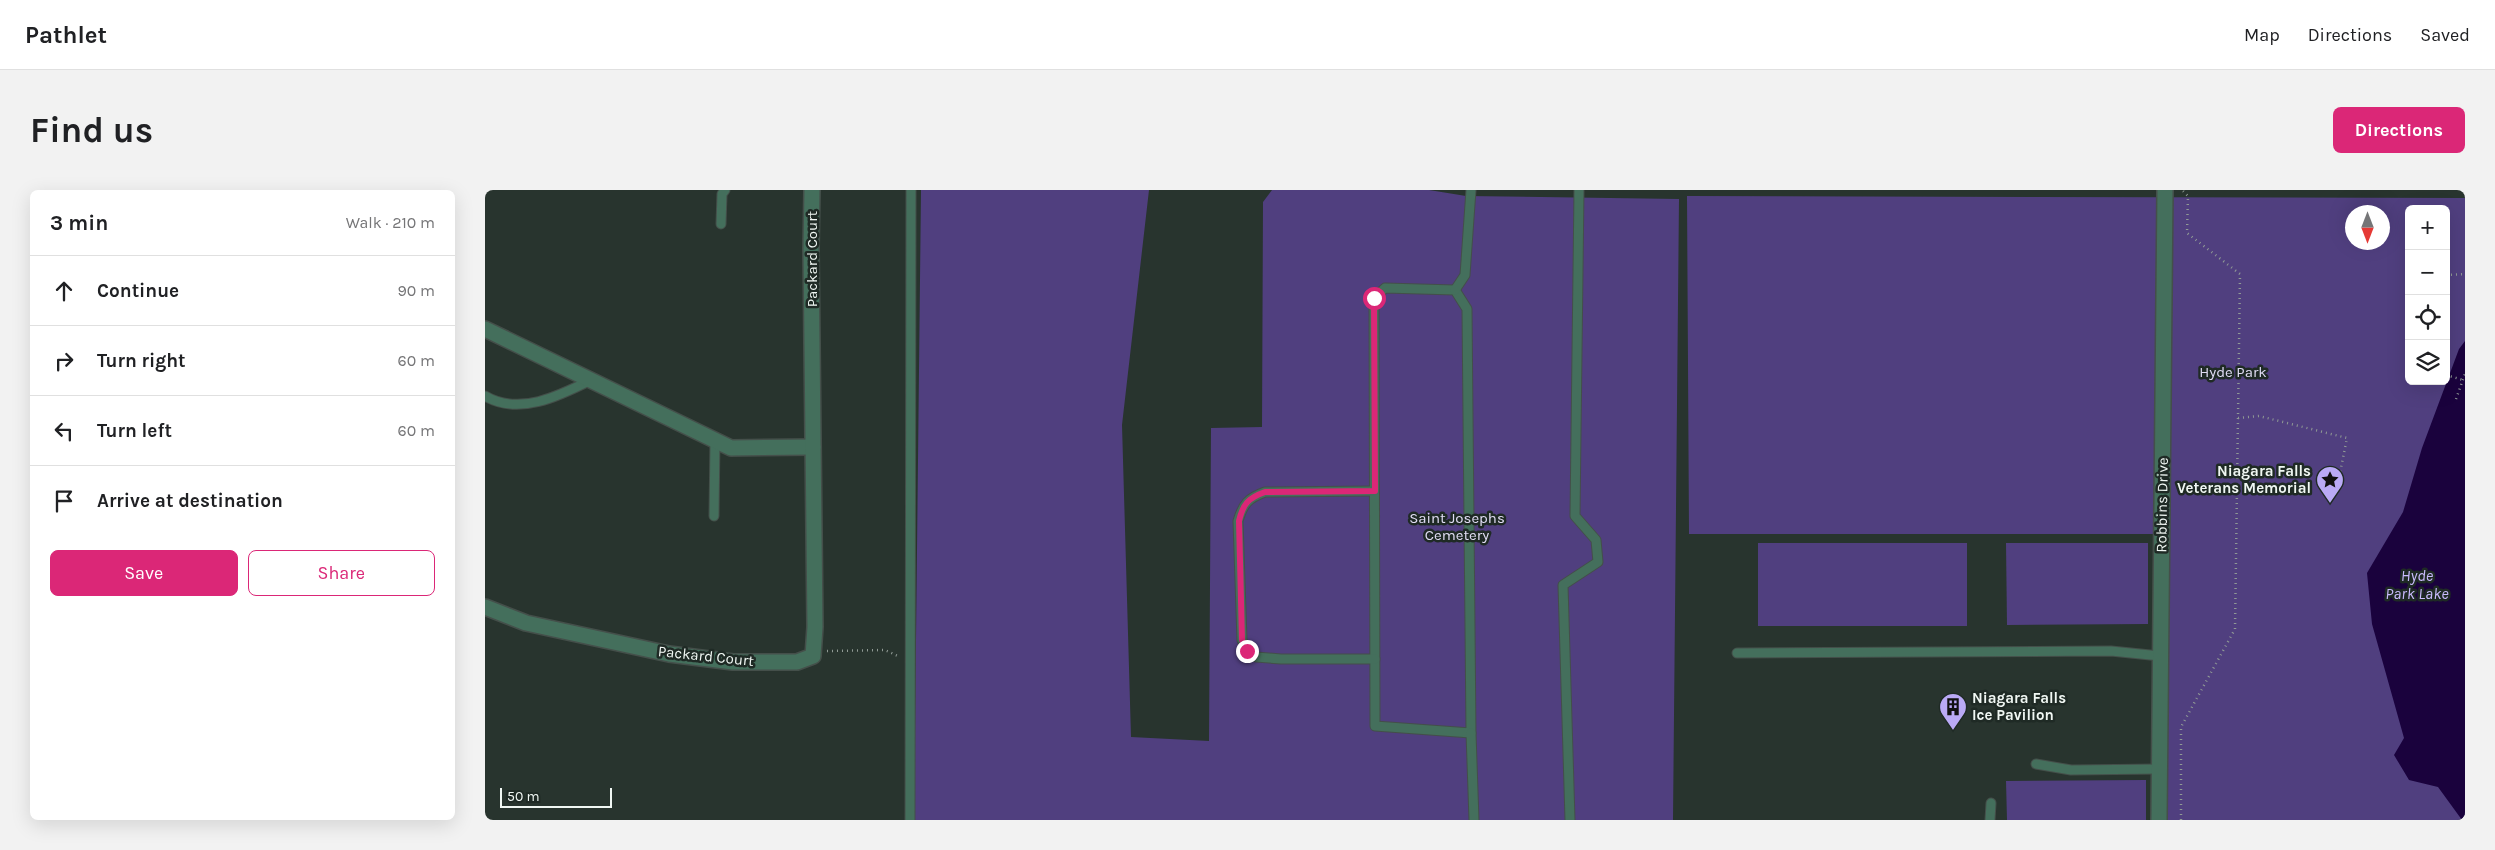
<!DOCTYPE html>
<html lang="en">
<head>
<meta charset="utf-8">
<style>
  :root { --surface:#fff; --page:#f2f2f2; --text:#202124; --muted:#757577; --line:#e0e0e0; --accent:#db2777 }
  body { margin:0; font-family:Karla,sans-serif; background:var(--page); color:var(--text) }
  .controls { position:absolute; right:15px; top:15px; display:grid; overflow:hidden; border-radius:8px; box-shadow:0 5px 20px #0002 }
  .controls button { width:45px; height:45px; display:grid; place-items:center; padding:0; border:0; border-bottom:1px solid var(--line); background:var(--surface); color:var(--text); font:25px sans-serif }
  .compass { position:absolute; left:1860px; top:15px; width:45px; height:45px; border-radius:50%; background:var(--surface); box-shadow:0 5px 20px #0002; rotate:180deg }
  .scale { position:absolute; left:15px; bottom:12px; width:112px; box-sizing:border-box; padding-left:5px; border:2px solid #f0f7f3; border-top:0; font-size:14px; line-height:18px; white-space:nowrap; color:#f0f7f3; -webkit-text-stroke:4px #1f2a25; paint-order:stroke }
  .stop { position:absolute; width:15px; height:15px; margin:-11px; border:4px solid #db2777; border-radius:50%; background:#fff }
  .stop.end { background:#db2777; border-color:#fff; box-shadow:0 1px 5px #0008 }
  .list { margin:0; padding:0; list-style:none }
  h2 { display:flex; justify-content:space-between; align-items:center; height:65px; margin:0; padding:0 20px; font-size:21px }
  h2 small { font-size:16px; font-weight:400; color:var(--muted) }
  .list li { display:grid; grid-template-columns:32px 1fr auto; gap:15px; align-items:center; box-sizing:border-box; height:70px; padding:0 20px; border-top:1px solid var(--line) }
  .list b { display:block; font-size:19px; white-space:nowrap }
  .list em { font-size:16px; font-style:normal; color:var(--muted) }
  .actions { display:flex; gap:10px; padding:15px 20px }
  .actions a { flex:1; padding:11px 0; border:1px solid var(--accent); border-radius:8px; text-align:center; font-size:18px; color:var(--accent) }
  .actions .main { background:var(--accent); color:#fff }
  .icon { flex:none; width:28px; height:28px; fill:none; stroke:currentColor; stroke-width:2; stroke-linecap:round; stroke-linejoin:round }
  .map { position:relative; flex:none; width:1980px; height:630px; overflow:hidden; border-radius:8px }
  header { display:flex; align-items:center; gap:30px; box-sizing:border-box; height:70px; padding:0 25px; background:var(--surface); border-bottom:1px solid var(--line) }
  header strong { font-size:24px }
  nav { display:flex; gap:28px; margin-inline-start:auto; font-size:18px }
  .intro { display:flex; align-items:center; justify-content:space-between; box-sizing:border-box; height:120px; padding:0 30px }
  h1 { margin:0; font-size:35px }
  .button { padding:12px 22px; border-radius:8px; background:var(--accent); color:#fff; font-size:18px; font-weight:700 }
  main { display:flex; gap:30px; padding:0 30px }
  aside { flex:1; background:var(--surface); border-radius:8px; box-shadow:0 5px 20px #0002 }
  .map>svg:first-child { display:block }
  .green { fill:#503f7f; fill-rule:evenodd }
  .water { fill:#1a023d }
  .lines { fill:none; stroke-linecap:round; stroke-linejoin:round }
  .lane-casing { stroke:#444f4a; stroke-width:11 }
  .street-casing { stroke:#444f4a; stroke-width:18 }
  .path { stroke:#909a95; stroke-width:2.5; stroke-dasharray:1 4; stroke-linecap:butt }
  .lane { stroke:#446f5c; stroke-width:9 }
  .street { stroke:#446f5c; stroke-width:15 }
  .route { stroke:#db2777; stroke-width:6 }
  .labels { text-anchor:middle; stroke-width:5; stroke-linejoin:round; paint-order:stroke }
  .street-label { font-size:15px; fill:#f0f7f3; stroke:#1f2a25 }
  .park-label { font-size:15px; fill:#e1ddf4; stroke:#1f2a25 }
  .poi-label { font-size:15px; font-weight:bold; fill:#f0f7f3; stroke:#1f2a25; text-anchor:end }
  .water-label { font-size:16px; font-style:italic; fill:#c9bbfe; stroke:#1f2a25 }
</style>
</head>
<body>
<header>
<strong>Pathlet</strong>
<nav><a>Map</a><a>Directions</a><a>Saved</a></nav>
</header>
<div class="intro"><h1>Find us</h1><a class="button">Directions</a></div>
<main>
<aside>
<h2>3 min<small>Walk · 210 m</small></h2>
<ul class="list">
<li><svg class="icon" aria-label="ahead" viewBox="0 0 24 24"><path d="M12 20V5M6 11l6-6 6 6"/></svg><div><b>Continue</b></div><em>90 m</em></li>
<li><svg class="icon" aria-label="right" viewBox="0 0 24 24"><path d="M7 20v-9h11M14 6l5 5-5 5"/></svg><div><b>Turn right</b></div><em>60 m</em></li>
<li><svg class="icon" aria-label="left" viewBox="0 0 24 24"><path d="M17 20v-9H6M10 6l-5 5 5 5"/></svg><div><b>Turn left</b></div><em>60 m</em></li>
<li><svg class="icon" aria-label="arrive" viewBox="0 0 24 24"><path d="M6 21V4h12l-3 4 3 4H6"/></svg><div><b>Arrive at destination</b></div></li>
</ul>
<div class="actions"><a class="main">Save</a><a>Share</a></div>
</aside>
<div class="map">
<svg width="1980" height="630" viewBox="0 0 1980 630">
  <rect width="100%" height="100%" fill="#28342e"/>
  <g class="green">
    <polygon points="436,0 664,0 637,235 646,547 724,551 726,238 777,237 778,12 787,0 944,0 981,6 1194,9 1188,630 429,630"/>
    <path d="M1202,6L1980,8V630H1682V344H1204ZM1924,19H1961V191H1924ZM1868,22H1898V52H1868Z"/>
    <rect x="1273" y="353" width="209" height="83"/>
    <polygon points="1521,353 1663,353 1663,434 1522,435"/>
    <polygon points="1661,590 1661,630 1522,630 1521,591"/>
  </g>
  <polygon class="water" points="1980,151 1980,630 1977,630 1953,597 1924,590 1909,565 1919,548 1887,434 1882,383 1918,322 1937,258 1974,159"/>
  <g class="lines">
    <defs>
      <g id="lane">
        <polyline points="236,34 237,4 240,0"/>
        <polygon points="900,98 970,100 982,119 986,543 890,536 889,108"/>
        <polyline points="970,100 980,85 986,0"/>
        <path d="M0,206C34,226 74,206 106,190"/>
        <path d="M889,301L780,302C763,308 758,314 753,331L757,450L762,461L771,467L796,469H890"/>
        <polyline points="229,326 230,250"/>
        <polyline points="1252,463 1626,461 1675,466"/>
        <polyline points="986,543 989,630"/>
        <polyline points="1551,574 1586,580 1674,579"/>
        <polyline points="425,630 426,0"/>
        <polyline points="1085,630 1078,395 1113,372 1111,350 1090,326 1094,0"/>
        <polyline points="1505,630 1506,613"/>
      </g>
      <g id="street">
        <polyline points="0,139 246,258 328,257"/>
        <polyline points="0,417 41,433 184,464 248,472 312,472 328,466 330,437 326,59 327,0"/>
        <polyline points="1674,630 1680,0"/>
      </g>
    </defs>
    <use href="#lane" class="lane-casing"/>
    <use href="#street" class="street-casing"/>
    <g class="path">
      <polyline points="1961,85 1980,84"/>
      <polyline points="1961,185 1978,190"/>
      <polyline points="1971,209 1980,184"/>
      <polyline points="1753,228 1774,226 1862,248 1852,298"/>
      <polyline points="342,461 400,460 415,467"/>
      <polyline points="1696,630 1696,537 1750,439 1755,84 1702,43 1703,6 1697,0"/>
    </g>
    <use href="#lane" class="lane"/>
    <use href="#street" class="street"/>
  </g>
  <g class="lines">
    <path class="route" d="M762,461L757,450L754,331C758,314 763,308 780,302L890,301L889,108"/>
  </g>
  <defs>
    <symbol id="sight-pin" viewBox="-11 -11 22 30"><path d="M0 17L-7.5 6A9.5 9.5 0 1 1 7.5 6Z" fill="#baaaf6" stroke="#1f2a25"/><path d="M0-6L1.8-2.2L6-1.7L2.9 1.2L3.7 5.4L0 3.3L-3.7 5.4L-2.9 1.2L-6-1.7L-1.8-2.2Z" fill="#111"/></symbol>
    <symbol id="building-pin" viewBox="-11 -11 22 30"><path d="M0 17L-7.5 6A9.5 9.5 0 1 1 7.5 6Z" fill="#baaaf6" stroke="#1f2a25"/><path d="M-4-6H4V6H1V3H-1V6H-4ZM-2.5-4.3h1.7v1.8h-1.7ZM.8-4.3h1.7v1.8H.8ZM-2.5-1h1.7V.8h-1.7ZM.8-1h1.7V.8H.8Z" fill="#111"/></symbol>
  </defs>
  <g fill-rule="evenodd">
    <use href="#sight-pin" x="1829" y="274" width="32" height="43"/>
    <use href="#building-pin" x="1452" y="501" width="32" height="43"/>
  </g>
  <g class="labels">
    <g class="street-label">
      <text transform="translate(327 69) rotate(-90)" y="5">Packard Court</text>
      <text transform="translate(1677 315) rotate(-89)" y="5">Robbins Drive</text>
      <text transform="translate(221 466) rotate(6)" y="5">Packard Court</text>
    </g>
    <g class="park-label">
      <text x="1748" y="187">Hyde Park</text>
      <text x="972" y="333">Saint Josephs<tspan x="972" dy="17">Cemetery</tspan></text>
    </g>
    <g class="poi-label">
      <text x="1826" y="286">Niagara Falls<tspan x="1826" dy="17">Veterans Memorial</tspan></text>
      <text x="1487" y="513" text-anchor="start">Niagara Falls<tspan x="1487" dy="17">Ice Pavilion</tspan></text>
    </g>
    <g class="water-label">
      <text x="1932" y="391">Hyde<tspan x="1932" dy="18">Park Lake</tspan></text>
    </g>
  </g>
</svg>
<div class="controls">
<button>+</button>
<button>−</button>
<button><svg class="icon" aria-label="locate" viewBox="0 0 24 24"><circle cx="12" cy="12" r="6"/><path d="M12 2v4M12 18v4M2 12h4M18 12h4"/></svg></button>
<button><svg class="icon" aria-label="layers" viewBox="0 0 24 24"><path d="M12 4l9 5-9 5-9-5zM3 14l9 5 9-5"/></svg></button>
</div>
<svg class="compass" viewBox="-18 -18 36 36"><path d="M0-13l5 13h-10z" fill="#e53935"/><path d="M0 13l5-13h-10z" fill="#757577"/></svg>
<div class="scale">50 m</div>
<div class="stop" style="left:889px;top:108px"></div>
<div class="stop end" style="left:762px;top:461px"></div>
</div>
</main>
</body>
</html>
